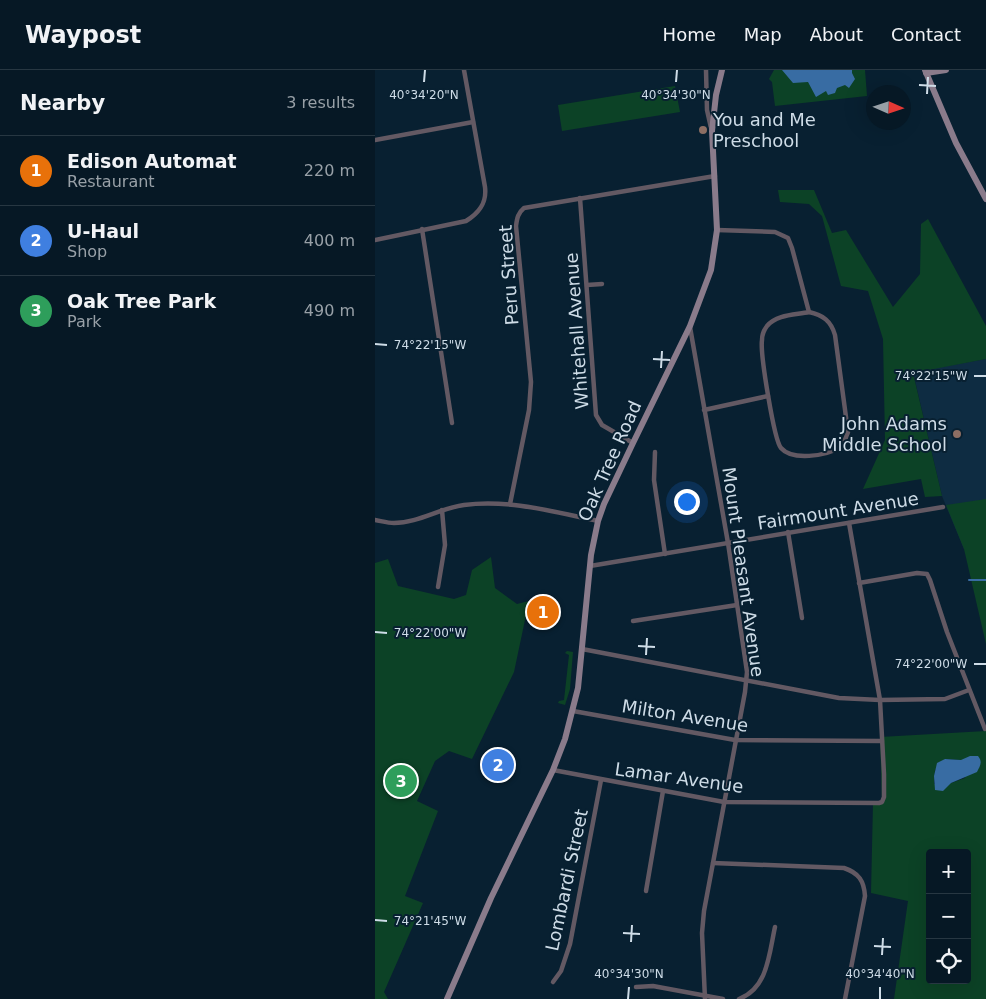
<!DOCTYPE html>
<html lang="en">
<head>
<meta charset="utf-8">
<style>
  :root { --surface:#061825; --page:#0f212d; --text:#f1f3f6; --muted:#98a0a7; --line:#273742; --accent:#f0a279 }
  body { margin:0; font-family:"DejaVu Sans",sans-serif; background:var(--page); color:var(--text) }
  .controls { position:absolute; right:15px; bottom:15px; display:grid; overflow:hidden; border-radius:5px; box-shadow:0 5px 20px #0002 }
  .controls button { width:45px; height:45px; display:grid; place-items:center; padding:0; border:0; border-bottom:1px solid var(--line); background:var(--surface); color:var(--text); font:25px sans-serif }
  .compass { position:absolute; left:491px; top:15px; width:45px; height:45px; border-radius:50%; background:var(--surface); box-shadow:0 5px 20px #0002; rotate:93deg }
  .you { position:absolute; left:311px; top:431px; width:18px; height:18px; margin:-12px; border:4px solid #fff; border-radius:50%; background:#1a73e8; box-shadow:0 0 0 8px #1a73e833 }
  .badge { display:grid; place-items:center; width:32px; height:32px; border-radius:50%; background:var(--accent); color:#fff; font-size:16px; font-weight:700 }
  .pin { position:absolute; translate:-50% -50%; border:2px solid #fff; box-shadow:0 1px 5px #0006 }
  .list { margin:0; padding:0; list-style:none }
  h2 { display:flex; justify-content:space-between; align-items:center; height:65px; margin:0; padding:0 20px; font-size:21px }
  h2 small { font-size:16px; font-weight:400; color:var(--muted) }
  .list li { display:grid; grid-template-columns:32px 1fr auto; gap:15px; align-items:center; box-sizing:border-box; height:70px; padding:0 20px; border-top:1px solid var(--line) }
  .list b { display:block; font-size:19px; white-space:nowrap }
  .list p { margin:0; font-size:16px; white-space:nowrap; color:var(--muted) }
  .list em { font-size:16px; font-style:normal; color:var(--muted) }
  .icon { flex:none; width:28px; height:28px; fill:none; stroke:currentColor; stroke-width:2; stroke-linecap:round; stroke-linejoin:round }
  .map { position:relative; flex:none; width:611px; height:929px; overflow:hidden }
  header { display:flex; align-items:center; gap:30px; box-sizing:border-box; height:70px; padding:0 25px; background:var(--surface); border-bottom:1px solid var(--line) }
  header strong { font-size:24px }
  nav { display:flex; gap:28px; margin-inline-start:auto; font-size:18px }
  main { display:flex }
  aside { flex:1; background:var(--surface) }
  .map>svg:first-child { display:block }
  .built { fill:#0e2c42 }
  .green { fill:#0c4226; fill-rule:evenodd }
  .water { fill:#386ca3 }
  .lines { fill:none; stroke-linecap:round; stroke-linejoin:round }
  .stream { stroke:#386ca3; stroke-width:2 }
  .street { stroke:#635963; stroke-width:4.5 }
  .secondary { stroke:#8a7b8b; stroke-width:6 }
  .ticks { fill:none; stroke:#cedce7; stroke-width:2 }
  .education-dot { fill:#8d6e63; stroke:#082031; stroke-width:2 }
  .labels { text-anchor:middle; stroke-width:4; stroke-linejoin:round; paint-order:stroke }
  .poi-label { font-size:18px; fill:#cedce7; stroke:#082031; text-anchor:start }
  .street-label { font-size:18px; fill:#cedce7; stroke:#082031 }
  .ticks-label { font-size:12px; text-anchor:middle; fill:#cedce7; stroke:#082031; stroke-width:4; stroke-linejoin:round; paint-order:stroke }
</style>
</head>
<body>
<header>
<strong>Waypost</strong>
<nav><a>Home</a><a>Map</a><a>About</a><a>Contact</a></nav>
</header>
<main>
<aside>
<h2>Nearby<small>3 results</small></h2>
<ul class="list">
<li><span class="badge" style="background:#e8710a">1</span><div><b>Edison Automat</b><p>Restaurant</p></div><em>220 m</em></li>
<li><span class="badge" style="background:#3f7fe0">2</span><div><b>U-Haul</b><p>Shop</p></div><em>400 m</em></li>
<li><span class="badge" style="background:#2e9e5b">3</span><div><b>Oak Tree Park</b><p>Park</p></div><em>490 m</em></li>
</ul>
</aside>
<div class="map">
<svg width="611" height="929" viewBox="0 0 611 929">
  <rect width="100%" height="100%" fill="#082031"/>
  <polygon class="built" points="611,289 611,479 589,479 567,426 538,302"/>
  <g class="green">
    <polygon points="399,0 490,0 492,26 400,36 397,12 394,9"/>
    <polygon points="300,16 305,42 187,61 183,35"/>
    <polygon points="403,120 439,120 457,163 471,160 518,237 545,204 546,154 553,149 611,256 611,289 538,303 567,426 550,427 546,409 488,419 510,370 508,269 493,221 466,216 447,146 434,134 405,132"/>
    <polygon points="611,429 611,574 589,479 571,435"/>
    <polygon points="116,487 120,518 142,534 154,531 139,602 97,689 74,681 60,691 42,731 63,741 30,826 48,833 9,922 13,929 0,929 0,493 13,489 23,516 79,529 91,525 97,500"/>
    <polygon points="192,581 198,582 195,619 190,635 183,633 184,631 189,630 194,585 190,583"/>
    <path d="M611,661V929H519L533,831L496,823L498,733H507L505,667ZM570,689L586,690L590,708L576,713L559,714L560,700ZM555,783H592V910H555Z"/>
  </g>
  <g class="water">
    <polygon points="407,0 477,0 477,3 480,9 474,18 470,15 462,18 460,23 453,25 451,21 441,27 433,12 418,13"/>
    <path d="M595,686H603C608,692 605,696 602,702L576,713L568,721L560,720L559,706L562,693L570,689L586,690Z"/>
  </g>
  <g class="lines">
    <polyline class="stream" points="594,510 611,510"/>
    <g class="street">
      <polyline points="331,0 332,40 336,58"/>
      <polyline points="0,70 98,52"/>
      <polyline points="205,128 221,345 227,355 258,373"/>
      <polyline points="47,159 77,353"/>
      <polyline points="342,160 400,162 413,168 417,178 434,242"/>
      <path d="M0,170L91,151C104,143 112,133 110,117L89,0"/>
      <polyline points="212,215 227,214"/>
      <path d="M434,242C448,245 456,251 460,265L473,362C471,368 469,374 463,378C451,386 417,391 406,378C399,370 385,283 387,270C387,265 389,260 392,256C402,244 421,245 434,242Z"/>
      <polyline points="315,257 353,473 372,602 370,622 329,841 327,863 330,929"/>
      <polyline points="329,340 393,326"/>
      <polyline points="280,382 279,410 290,484"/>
      <path d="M135,434L154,340L156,312L141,156C142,148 143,143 149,138L340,106"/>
      <path d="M0,450C6,451 13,453 19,453C43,453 65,438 89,435C134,429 179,442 223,451"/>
      <polyline points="413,462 427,548"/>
      <polyline points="215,496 568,437"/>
      <polyline points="484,513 542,503 552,504 555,510 572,562 610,659"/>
      <polyline points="63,517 70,475 67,440"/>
      <polyline points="258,551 362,535"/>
      <polyline points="207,579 464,628 505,630 570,629 594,620"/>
      <polyline points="198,641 360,670 507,671"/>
      <polyline points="178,700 349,732 504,733 507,732 509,727 509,704 505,630 474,453"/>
      <path d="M338,793L469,798C484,803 489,811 490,826L470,929"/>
      <polyline points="271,821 288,721"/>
      <polyline points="178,912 186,901 195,874 226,710"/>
      <polyline points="261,917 278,916 348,929"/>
      <path d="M364,929C393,918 394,884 400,857"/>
    </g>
    <g class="secondary">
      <polyline points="550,0 581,73 611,129"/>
      <polyline points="551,3 571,0"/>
      <polyline points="72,929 116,828 178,700 190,669 203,618 216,485 223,451 229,434 258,373 315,256 336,200 342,160 337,61 341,25 347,0"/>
    </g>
  </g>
  <path class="ticks" d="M49,12L50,0M301,12L302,0M544,15L561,16M552,24L553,7M0,274L12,275M278,289L295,290M286,298L287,281M599,306H611M0,562L12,563M263,576L280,577M271,585L272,568M599,594H611M0,850L12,851M248,863L265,864M256,872L257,855M499,876L516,877M507,885L508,868M253,929L254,917M505,929V917"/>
  <g class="education-dot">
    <circle cx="328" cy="60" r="5"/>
    <circle cx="582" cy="364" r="5"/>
  </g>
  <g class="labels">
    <g class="poi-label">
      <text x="338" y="56">You and Me<tspan x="338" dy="21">Preschool</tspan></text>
      <text x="572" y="360" text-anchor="end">John Adams<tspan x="572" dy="21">Middle School</tspan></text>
    </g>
    <g class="street-label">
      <text transform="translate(134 205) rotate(-94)" y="6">Peru Street</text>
      <text transform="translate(202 261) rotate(-94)" y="6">Whitehall Avenue</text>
      <text transform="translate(235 391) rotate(-66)" y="6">Oak Tree Road</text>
      <text transform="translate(463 441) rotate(-9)" y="6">Fairmount Avenue</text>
      <text transform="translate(368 502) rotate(82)" y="6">Mount Pleasant Avenue</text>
      <text transform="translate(310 646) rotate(9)" y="6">Milton Avenue</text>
      <text transform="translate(304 708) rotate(8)" y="6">Lamar Avenue</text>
      <text transform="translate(192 810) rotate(-78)" y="6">Lombardi Street</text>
    </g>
  </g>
  <g class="ticks-label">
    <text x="49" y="29">40°34'20"N</text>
    <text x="301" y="29">40°34'30"N</text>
    <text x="55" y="279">74°22'15"W</text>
    <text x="556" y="310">74°22'15"W</text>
    <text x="55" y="567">74°22'00"W</text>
    <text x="556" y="598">74°22'00"W</text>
    <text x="55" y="855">74°21'45"W</text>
    <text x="254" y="908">40°34'30"N</text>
    <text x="505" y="908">40°34'40"N</text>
  </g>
</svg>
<div class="controls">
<button>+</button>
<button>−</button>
<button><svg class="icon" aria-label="locate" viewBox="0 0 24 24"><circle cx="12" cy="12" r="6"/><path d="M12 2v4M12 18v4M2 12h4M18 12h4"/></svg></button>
</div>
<svg class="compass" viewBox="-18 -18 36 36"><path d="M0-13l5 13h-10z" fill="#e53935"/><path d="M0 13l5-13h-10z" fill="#98a0a7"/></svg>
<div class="you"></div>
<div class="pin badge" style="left:168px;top:542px;background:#e8710a">1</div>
<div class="pin badge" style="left:123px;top:695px;background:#3f7fe0">2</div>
<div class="pin badge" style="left:26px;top:711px;background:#2e9e5b">3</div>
</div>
</main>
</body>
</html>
